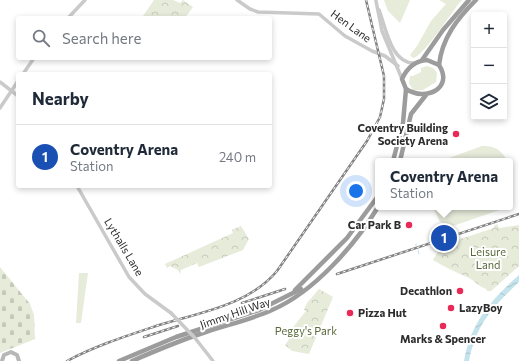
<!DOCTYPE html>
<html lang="en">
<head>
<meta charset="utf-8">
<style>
  :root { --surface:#fff; --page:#f2f2f3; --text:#1f2937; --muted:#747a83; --line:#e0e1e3; --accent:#7c3aed }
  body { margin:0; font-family:Commissioner,sans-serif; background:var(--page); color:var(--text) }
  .controls { position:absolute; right:12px; top:12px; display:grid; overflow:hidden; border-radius:4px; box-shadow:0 2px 6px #0003 }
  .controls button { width:36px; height:36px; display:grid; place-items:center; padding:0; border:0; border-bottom:1px solid var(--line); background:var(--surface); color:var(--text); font:20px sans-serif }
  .you { position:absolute; left:356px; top:191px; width:14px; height:14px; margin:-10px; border:3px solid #fff; border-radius:50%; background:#1a73e8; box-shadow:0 0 0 6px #1a73e833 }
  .badge { display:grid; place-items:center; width:26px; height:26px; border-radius:50%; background:var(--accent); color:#fff; font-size:13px; font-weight:700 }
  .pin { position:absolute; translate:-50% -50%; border:2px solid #fff; box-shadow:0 1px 4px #0006 }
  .popup { position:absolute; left:375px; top:158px; width:138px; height:52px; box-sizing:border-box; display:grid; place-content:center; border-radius:4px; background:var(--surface); filter:drop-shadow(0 1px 3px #0005); font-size:13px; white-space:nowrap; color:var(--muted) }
  .popup b { font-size:15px; color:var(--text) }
  .popup::after { content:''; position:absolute; left:50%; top:100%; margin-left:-8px; border:8px solid transparent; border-top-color:var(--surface) }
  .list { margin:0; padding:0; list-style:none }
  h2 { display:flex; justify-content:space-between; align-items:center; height:52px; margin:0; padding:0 16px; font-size:17px }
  h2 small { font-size:13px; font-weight:400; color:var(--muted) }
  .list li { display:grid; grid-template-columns:26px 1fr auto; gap:12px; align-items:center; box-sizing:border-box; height:64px; padding:0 16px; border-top:1px solid var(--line) }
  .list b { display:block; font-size:15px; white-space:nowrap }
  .list p { margin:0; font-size:13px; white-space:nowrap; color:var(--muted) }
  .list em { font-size:13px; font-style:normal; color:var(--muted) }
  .icon { flex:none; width:22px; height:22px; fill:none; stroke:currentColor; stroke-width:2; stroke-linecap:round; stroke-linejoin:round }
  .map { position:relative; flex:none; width:519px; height:361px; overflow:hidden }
  .search { position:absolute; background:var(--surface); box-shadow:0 2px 6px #0003; left:16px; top:16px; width:256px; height:44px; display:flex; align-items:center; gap:10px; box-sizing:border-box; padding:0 14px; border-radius:4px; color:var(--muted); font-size:15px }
  .panel { position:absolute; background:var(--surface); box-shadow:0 2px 6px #0003; left:16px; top:72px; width:256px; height:116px; border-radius:4px }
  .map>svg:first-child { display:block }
  .green { fill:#e6ebda }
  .cemetery { fill:url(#cemetery-stones) }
  .park { fill:url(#park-crowns) }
  .water { fill:url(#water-waves) }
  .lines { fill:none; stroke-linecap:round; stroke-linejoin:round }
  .stream { stroke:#c5e3ec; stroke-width:1 }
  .tertiary { stroke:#cacaca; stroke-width:3.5 }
  .secondary { stroke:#b7b7b7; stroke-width:4 }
  .trunk { stroke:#9c9c9c; stroke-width:4.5 }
  .rail-casing { stroke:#828282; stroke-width:2.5 }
  .rail { stroke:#fff; stroke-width:1; stroke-dasharray:3; stroke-linecap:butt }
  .tertiary-bridge { stroke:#cacaca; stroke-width:3.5 }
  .poi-dot { fill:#e92a56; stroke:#fff; stroke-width:1.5 }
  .labels { text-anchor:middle; stroke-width:4; stroke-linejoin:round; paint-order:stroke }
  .street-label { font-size:11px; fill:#2d2d2d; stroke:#fff }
  .poi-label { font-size:11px; font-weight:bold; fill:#2d2d2d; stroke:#fff; text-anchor:end }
  .park-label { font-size:11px; fill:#57693a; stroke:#fff }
</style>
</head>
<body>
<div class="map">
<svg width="519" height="361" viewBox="0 0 519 361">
  <defs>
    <pattern id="cemetery-stones" width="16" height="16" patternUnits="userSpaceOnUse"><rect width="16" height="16" fill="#e6ebda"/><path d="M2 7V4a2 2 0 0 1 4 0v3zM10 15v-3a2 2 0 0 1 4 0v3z" fill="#c6cabb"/></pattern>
    <pattern id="park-crowns" width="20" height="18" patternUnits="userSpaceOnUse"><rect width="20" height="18" fill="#e6ebda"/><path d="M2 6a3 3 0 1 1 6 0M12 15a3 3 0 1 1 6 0" fill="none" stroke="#c6cabb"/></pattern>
    <pattern id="water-waves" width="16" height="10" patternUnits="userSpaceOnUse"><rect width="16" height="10" fill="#c5e3ec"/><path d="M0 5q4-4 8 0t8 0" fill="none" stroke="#aac3cb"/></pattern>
  </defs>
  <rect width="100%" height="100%" fill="#fff"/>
  <g class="green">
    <polygon points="384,0 410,0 400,23 388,11"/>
    <path d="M439,0H462C451,12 425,55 413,58L410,55L417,46L431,21L446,4Z"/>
    <polygon points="427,66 433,68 437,73 436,82 423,90 413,90 409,83 410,76 413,76 421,72 421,68"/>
    <path d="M482,146C494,145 502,150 507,161H441Z"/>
    <polygon points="433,207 508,207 453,226 440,222"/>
    <polygon points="79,273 88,273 81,323 76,323"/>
  </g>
  <polygon class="cemetery" points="0,267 30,304 34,315 35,339 0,353"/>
  <g class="park">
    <polygon points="154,0 173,0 180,3 183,0 193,7 185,18 144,18 143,16"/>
    <path d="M497,224L499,228L519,225V266L491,291H487L486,289C478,286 474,280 467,277C455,272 445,267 433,260L442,245L494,228V226Z"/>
    <polygon points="241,226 249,239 243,250 199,267 197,263 181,270 180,274 178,270 170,266 167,268 165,264 231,234 233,233 232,230"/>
    <polygon points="319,289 333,297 309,354 292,351 285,345 293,334 290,331 306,311 304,310 307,303"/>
  </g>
  <path class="water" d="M519,275V282C493,307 476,324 469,361H464C471,322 491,300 519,275Z"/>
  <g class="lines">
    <g class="stream">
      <polyline points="416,244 416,246"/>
      <polyline points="418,250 419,254"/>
    </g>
    <g class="tertiary">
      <polyline points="237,0 250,9 258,12 319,14 345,36 372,51 385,56 398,66"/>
      <polyline points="376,1 382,31 402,79"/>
      <path d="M379,10C386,28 391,63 414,63"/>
      <polyline points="68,18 85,0"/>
      <polyline points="23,74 34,58"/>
      <polyline points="0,82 18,96"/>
      <polyline points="0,108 18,81"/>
      <polyline points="77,186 129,277 145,294 171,313"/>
      <polyline points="195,338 213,361"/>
    </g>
    <polyline class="secondary" points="2,361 4,355 11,352 17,355 19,361"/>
    <g class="trunk">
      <polyline points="422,60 443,30 469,0"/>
      <path d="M427,60L439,65C454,88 426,102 406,89L402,79C407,68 415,61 427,60Z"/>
      <path d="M439,65C442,38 457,19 476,0"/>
      <polyline points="393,161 403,123 406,89"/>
      <polyline points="400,161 411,114 426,95"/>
      <polyline points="295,290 347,238 378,196"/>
      <polyline points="119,361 176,337 259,310 301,289"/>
      <path d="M132,361C155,351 178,341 203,333C226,325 250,320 272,310C314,292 355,245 378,207"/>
    </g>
    <defs>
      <g id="rail">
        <polyline points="337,274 519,214"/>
        <polyline points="242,303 285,289"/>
        <polyline points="144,337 178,326"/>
        <path d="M67,361C95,346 126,336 156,326C197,313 248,306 277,271L367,141L380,117L384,99V76L366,0"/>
      </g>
    </defs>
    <use href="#rail" class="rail-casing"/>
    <use href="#rail" class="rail"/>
    <polyline class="tertiary-bridge" points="171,313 195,338"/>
  </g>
  <g class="poi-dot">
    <circle cx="456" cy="134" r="4"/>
    <circle cx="409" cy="225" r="4"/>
    <circle cx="460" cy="291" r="4"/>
    <circle cx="451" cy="308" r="4"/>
    <circle cx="350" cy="313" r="4"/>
    <circle cx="443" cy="326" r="4"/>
  </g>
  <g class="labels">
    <g class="street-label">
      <text transform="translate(351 26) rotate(36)" y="4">Hen Lane</text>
      <text transform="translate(124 247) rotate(59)" y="4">Lythalls Lane</text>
      <text transform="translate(235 313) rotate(-19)" y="4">Jimmy Hill Way</text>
    </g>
    <g class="poi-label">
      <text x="448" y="132">Coventry Building<tspan x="448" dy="13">Society Arena</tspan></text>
      <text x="401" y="229">Car Park B</text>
      <text x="452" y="295">Decathlon</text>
      <text x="459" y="312" text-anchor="start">LazyBoy</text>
      <text x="358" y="317" text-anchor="start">Pizza Hut</text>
      <text x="443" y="343" text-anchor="middle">Marks &amp; Spencer</text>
    </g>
    <g class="park-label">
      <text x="488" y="256">Leisure<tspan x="488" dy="13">Land</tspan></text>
      <text x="306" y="335">Peggy's Park</text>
    </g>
  </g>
</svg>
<div class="controls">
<button>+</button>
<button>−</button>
<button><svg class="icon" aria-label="layers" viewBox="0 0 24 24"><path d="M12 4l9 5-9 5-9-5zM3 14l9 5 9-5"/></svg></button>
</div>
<div class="you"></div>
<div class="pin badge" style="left:444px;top:238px;background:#1a4fb4">1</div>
<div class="popup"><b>Coventry Arena</b>Station</div>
<div class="search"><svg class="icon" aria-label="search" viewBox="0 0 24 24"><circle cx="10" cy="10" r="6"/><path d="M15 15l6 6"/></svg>Search here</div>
<section class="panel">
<h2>Nearby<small></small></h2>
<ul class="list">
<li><span class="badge" style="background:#1a4fb4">1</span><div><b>Coventry Arena</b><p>Station</p></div><em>240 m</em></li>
</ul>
</section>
</div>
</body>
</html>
